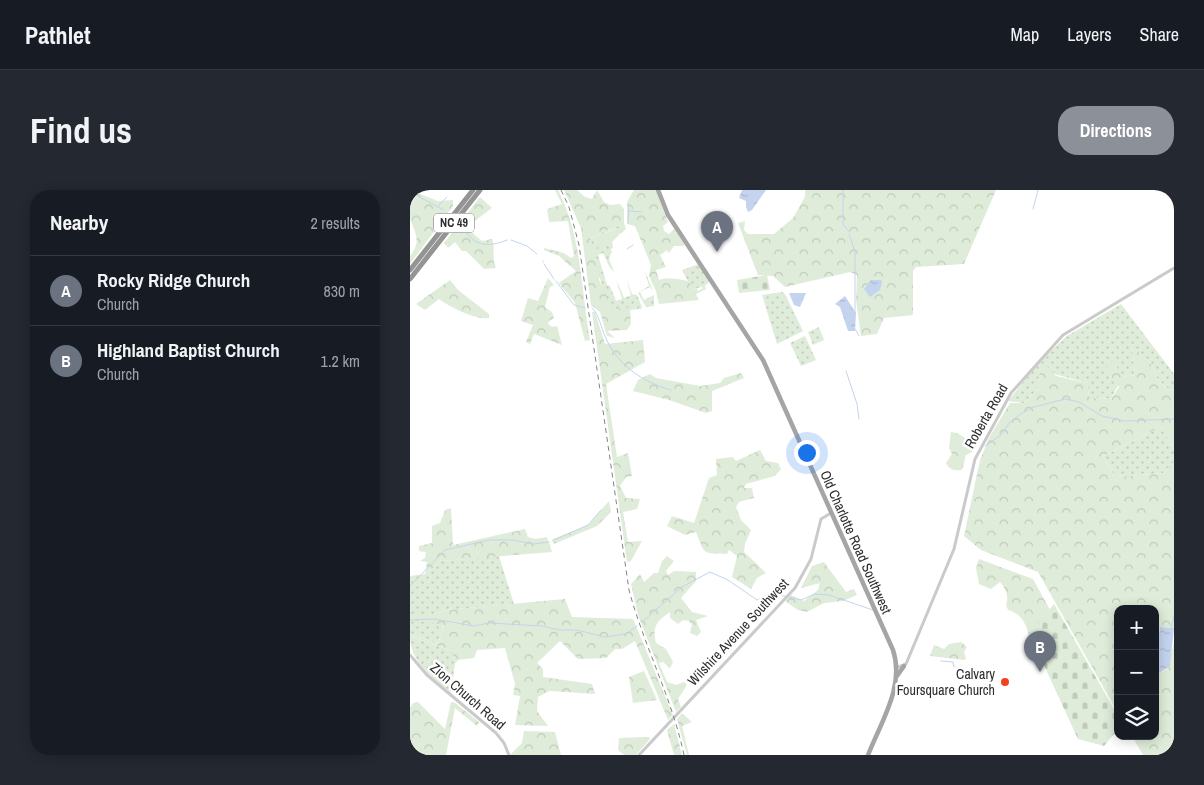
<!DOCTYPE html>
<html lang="en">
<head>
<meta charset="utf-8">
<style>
  :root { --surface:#171b24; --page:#242831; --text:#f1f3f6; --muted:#9ea1a6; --line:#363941; --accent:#8c9099 }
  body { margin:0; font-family:"Archivo Narrow",sans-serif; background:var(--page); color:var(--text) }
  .controls { position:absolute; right:15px; bottom:15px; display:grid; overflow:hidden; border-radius:10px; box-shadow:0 2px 12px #0003 }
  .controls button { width:45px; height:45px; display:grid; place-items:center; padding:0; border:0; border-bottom:1px solid var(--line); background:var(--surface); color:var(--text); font:25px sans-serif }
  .you { position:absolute; left:396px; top:262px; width:18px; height:18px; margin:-12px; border:4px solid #fff; border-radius:50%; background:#1a73e8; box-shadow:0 0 0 8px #1a73e833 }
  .badge { display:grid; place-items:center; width:32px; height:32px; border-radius:50%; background:var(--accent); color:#fff; font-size:16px; font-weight:700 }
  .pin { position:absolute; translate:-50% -41px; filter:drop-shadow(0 1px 2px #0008) }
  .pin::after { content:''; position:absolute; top:26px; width:18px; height:15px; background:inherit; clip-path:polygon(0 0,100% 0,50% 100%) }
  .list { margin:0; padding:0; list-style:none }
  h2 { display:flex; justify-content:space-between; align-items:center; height:65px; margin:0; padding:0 20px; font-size:21px }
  h2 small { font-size:16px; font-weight:400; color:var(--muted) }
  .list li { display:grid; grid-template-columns:32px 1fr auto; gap:15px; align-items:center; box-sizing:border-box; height:70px; padding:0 20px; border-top:1px solid var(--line) }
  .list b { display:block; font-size:19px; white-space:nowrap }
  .list p { margin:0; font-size:16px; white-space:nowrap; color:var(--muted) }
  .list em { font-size:16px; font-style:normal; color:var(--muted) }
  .icon { flex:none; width:28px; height:28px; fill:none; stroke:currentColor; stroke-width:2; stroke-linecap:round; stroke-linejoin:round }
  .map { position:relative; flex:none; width:764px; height:565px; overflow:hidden; border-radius:20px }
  header { display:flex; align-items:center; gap:30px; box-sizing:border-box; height:70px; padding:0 25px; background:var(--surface); border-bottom:1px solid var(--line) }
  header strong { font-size:24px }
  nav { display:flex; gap:28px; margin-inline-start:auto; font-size:18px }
  .intro { display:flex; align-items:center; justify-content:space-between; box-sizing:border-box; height:120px; padding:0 30px }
  h1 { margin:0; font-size:35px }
  .button { padding:12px 22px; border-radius:20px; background:var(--accent); color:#fff; font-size:18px; font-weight:700 }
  main { display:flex; gap:30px; padding:0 30px }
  aside { flex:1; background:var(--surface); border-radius:20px; box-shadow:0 2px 12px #0003 }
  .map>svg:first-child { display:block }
  .grass { fill:url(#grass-dots) }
  .forest { fill:url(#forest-crowns) }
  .cemetery { fill:url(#cemetery-stones) }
  .pitch { fill:#dfecd9 }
  .water { fill:url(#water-ripples) }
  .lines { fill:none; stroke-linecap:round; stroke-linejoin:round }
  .stream { stroke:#c4d4ee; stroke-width:1 }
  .minor { stroke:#cacaca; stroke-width:3 }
  .major { stroke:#a5a5a5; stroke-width:4.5 }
  .highway { stroke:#949494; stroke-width:5 }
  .rail { stroke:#828282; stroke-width:1; stroke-dasharray:5 4; stroke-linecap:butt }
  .poi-dot { fill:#f24121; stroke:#fff; stroke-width:2 }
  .labels { text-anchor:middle; stroke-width:5; stroke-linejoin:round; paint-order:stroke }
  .shield { fill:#fff; stroke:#6c6c6c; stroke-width:1 }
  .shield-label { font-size:12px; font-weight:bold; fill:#2d2d2d }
  .street-label { font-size:14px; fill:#2d2d2d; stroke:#fff }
  .poi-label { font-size:14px; fill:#2d2d2d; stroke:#fff; text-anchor:end }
</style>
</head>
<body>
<header>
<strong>Pathlet</strong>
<nav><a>Map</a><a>Layers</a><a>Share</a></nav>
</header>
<div class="intro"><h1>Find us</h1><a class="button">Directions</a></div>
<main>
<aside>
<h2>Nearby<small>2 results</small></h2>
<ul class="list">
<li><span class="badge" style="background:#6b7280">A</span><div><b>Rocky Ridge Church</b><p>Church</p></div><em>830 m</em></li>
<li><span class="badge" style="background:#6b7280">B</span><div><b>Highland Baptist Church</b><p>Church</p></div><em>1.2 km</em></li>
</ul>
</aside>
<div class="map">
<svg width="764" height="565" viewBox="0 0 764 565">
  <defs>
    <pattern id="grass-dots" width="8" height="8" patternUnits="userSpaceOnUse" patternTransform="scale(1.25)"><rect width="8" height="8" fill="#dfecd9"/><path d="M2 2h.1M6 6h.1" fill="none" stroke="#c0cbbb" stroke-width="1.8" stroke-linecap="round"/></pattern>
    <pattern id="forest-crowns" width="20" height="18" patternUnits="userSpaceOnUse" patternTransform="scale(1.25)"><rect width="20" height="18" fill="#dfecd9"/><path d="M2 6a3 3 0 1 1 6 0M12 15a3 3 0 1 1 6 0" fill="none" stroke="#c0cbbb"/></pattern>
    <pattern id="cemetery-stones" width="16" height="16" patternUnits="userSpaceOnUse" patternTransform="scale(1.25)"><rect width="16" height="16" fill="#dfecd9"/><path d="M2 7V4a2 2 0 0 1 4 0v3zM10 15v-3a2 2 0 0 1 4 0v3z" fill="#c0cbbb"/></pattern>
    <pattern id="water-ripples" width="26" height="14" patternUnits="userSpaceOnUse" patternTransform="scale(1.25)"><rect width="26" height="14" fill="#c4d4ee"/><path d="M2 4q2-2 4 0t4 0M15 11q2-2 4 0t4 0" fill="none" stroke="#a9b6cc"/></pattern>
  </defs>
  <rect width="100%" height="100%" fill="#fff"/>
  <g class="grass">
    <path d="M214,33L216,39L210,44L207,38L183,48L187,57L202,52L203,58L200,60L202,61L199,69L204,82L200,78L193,63L188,65L197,95L200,96L206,111L212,109L206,89L214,108L221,105L216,88L222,104L227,105L232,117L230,120L229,117L200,121C191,96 186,73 180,48Z"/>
    <polygon points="289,74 300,91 295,96 294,94 290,95 292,97 282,99 272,80"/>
    <polygon points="234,79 243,101 240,97 230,102 234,110 244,105 244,116 236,117 228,103 239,96"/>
    <polygon points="372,102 375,104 393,141 367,154 352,105"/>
    <polygon points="711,114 764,184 764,200 761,201 748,190 742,175 722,157 725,185 712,187 701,209 679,207 677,193 630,180 627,200 614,213 598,211 631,170 657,146"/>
    <polygon points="409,137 414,150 403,155 398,142"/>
    <polygon points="395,146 406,170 391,176 380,153"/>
    <polygon points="751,237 764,259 764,272 753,283 705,287 693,266"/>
    <polygon points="89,366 104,414 36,420 19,426 0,426 0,386 15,384 32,371"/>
    <polygon points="0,430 34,434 28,454 0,444"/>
    <path d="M0,446L42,461L45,474L41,503C23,488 0,472 0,446Z"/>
  </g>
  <g class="forest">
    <path d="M0,0L28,11L43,10V16L0,74V66C12,51 5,43 0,29C0,21 0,8 0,0Z"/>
    <path d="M145,0H148C172,46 171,101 180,150L175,151L165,113L149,93L166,81L149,66L134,60V58L154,63L161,68L164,66L158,31L139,32L137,19L152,14Z"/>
    <polygon points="154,0 167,0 175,7 182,9 187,0 194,12 200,15 210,14 214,19 214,33 180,48 190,83 189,90 202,116 200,120 230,116 229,119 220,120 221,134 217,140 197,141 205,148 197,146 190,122 181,115 171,38"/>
    <path d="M224,0H246L258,32L253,36L254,41L259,44L264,39L274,53V56H264L259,63L257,61L259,59L250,65L256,77L246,80L249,90C257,87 272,89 280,92L282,99L287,98L288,101L293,98L290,95L291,93L294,94L296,99L286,104L289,110L249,114L246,101L239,86L241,75L225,36L217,34V12Z"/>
    <polygon points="395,0 586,0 554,74 506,77 503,81 503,125 474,128 467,144 451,146 446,110 447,85 440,82 375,97 363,86 348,85 328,33 335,31 334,40 338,44 364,44 383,28 395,7"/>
    <path d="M70,7L82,18L62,33L59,40L72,51L82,49C86,59 81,68 86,78L74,79L56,61H52L45,52L38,58L34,53Z"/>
    <polygon points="138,88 144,95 140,97 135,117 142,122 144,128 139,131 138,134 142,137 147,136 152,155 124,144 120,154 116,152 123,135 111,131 118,108 128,111"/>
    <path d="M40,90L48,100L79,124V128C65,130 40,117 29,109L15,120L6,114Z"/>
    <polygon points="182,122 185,122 195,154 233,150 235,172 196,194 207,267 218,263 222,286 216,287 210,296 216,308 230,309 227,319 213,322 218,352 232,351 221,371 217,372"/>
    <polygon points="722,156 742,175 748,190 761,201 764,200 764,259 751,237 693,266 705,287 753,283 764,272 764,438 750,437 749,451 745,461 745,419 708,419 708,523 628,382 571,360 554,346 570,270 580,246 600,213 614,213 627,200 630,180 635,174 646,186 677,193 679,207 701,209 709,197 693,181 704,170 712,187 725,185"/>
    <polygon points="331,183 334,188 302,201 302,221 296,223 259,210 223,201 228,190 240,184 246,188 290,196 310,193 314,188"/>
    <path d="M541,242L547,243L566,255L562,262L556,265L552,280C545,281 539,280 536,273L542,264L539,258Z"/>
    <path d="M350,260L356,271L368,273L371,279L365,286L336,294L334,298H342L344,308L329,312L326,317L331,330L341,340L335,354L334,362L356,383L347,388L341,399L322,387L327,366L319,360L317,364C290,363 295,364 286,342L275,345L257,336L262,326L284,333L299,288L307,285L306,269L323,267L326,271Z"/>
    <polygon points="199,311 201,322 187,336 144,354 143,349 178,335"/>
    <polygon points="41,318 43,355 115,339 118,347 125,349 137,347 142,362 32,371 15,384 17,372 10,371 15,368 16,362 9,361 9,356 22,353 22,336 30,333 35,320"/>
    <path d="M257,366L264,371L256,381L258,385L264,381L286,382V391L271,408L282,422L298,426L286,430L291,442L287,446L280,443L282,435L279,431L273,430L268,434L260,428V422C247,431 242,436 246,453L256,459L263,472L260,478L253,472L249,473L257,492L266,495L274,492L277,495L268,509L271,517L266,522L228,425L221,394L230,384L234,392L244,383H248L252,371Z"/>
    <path d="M569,369L623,389L644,427L625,450H619C619,437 611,423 598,420L596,415C599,408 596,398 590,392L581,399L569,394L566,378Z"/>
    <polygon points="414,372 436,402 444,399 447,405 433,411 414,413 397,422 388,420 375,411 381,405 394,411 408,400 410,393 391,398 402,376"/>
    <polygon points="155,409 162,427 223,429 263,525 258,530 225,451 212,459 205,459 196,468 168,469 150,451 127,473 133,479 133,487 182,494 185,504 139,501 128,507 127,521 138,536 105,535 110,506 103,505 105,494 95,458 67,460 64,468 48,470 45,474 42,461 0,446 0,444 28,454 34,435 0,430 0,426 19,426 36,420"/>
    <polygon points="551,452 557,457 554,462 556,468 554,470 520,466 524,455 534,459 539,454"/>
    <polygon points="764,453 764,565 733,565 722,546 745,546 745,486 757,479"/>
    <polygon points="234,481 247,510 223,513 219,487"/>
    <polygon points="8,512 35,539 41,512 44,512 69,532 67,536 45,518 36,565 0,565 0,518 3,513"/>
    <polygon points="272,523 282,532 272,536 279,565 277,565 267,529"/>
    <polygon points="264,534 272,565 264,565 257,540"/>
    <polygon points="114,541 145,542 151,565 100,565 112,553"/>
    <polygon points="239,547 240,549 226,565 214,565 208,560 209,548"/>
  </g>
  <g class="cemetery">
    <polygon points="357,85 360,100 329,103 327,90"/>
    <polygon points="644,414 708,526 708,539 694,556 668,549 619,443"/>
  </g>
  <polygon class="pitch" points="208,38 210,44 202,52 187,58 183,48"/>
  <g class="water">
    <polygon points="332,0 356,0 342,20 338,22 336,17 336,11 329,8"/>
    <polygon points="461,90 471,90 472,92 470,100 460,107 454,99"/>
    <polygon points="379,103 396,103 390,117 384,115"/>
    <polygon points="435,106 446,123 445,141 438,141 430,117 425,114"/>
    <path d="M750,437L764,438L760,476L745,486C745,469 748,454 750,437Z"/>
  </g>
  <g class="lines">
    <g class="stream">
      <polyline points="433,0 433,34 439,42"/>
      <polyline points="0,2 34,20"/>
      <polyline points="27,17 37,7"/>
      <polyline points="623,19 628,0"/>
      <polyline points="218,21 232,22"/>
      <path d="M52,32C60,57 78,58 97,50"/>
      <polyline points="218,33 219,15"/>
      <polyline points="439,44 445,62 445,123"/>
      <polyline points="101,50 117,56 127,64"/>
      <polyline points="217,59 223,55"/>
      <polyline points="133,71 133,72"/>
      <polyline points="134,74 144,89"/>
      <polyline points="146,91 164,115 175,118"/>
      <path d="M182,118C189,124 191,138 195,146C207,175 232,192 261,200"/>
      <polyline points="445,139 449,146"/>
      <polyline points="436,181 447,214 449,229"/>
      <polyline points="575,256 591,245 600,232 612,223 624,217 655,209 669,212 692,226 715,231 764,229"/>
      <polyline points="142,351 178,335 191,320"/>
      <polyline points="0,396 35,360 79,350 103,350 124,354 139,352"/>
      <polyline points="379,407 391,410 405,404 419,405 463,420"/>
      <polyline points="0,430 24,429 64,436 79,433 132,436 149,440 167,440 195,447 216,444 227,436"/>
      <polyline points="232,432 272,397 300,382 318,390 347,410 358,404 375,406"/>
      <polyline points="761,439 764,426"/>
      <polyline points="531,471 543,472 544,477"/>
      <polyline points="546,480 560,482"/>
    </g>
    <g class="minor">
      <polyline points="0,465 17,485 86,543 94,553 99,565"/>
      <polyline points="486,478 496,474 544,359 565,269 601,203 653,145 764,78"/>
      <polyline points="229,565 385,398 401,369 411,329 421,323"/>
    </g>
    <g class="major">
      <path d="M248,0L258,25L353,170L483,460C495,496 471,532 458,565"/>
      <polyline points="487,486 494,476"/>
    </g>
    <g class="highway">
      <polyline points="0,80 63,0"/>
      <polyline points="0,89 70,0"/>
    </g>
    <path class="rail" d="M151,0L159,17L169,55L219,400C234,456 262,508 274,565"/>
  </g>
  <circle class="poi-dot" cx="595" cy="492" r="5"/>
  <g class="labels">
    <rect class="shield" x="24" y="23.5" width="40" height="19" rx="4"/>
    <g class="shield-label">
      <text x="44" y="37">NC 49</text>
    </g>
    <g class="street-label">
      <text transform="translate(576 226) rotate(-60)" y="5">Roberta Road</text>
      <text transform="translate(446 352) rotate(66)" y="5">Old Charlotte Road Southwest</text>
      <text transform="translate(328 442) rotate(-47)" y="5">Wilshire Avenue Southwest</text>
      <text transform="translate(58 506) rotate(41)" y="5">Zion Church Road</text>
    </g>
    <g class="poi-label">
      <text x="585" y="489">Calvary<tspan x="585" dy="16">Foursquare Church</tspan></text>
    </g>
  </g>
</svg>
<div class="controls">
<button>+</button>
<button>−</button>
<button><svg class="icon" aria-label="layers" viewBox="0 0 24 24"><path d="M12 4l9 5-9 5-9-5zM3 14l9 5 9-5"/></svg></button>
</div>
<div class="you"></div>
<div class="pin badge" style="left:307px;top:62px;background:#6b7280">A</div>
<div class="pin badge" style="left:630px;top:482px;background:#6b7280">B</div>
</div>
</main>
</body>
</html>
